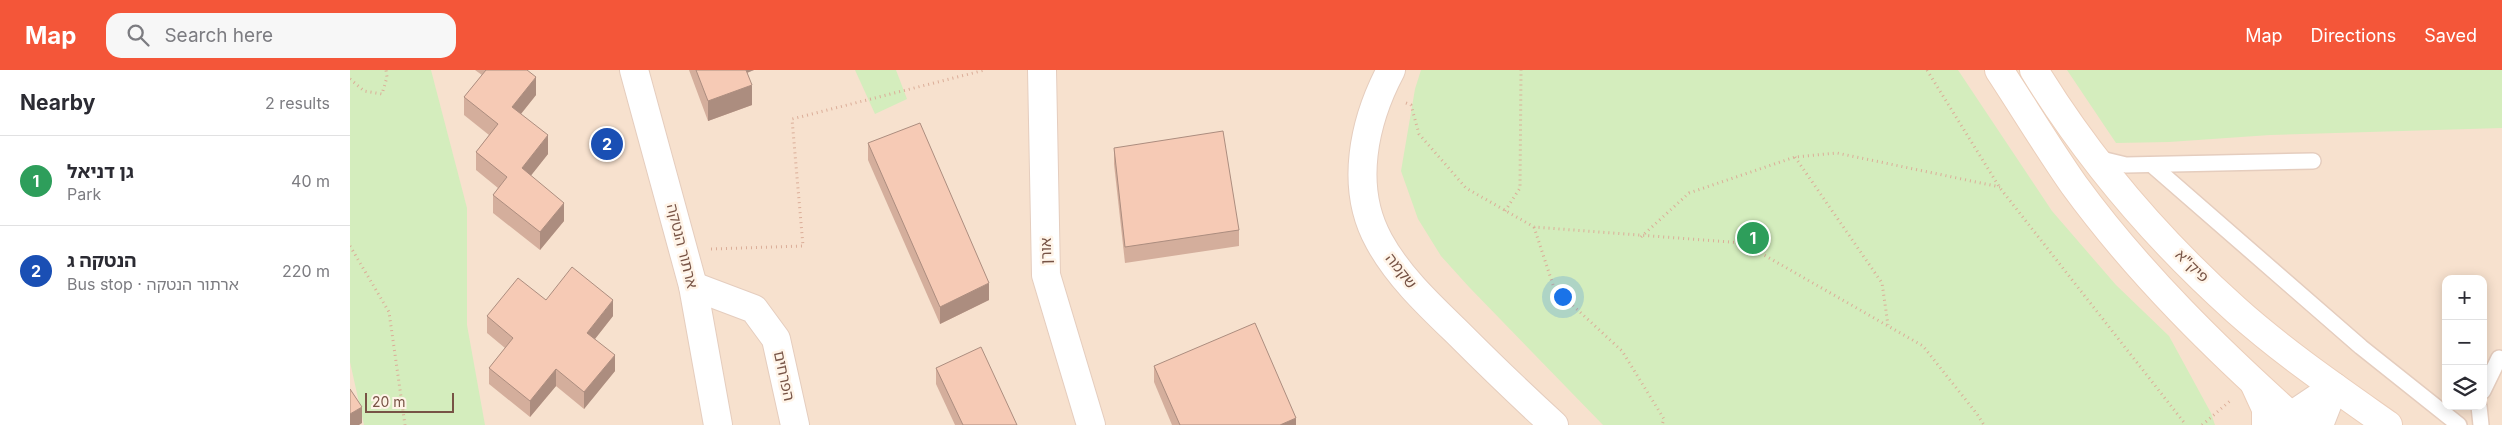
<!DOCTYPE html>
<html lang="en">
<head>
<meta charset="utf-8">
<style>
  :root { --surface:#fff; --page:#f7f7f7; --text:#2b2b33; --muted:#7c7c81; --line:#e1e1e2; --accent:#f45639 }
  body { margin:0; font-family:Inter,"Noto Sans Hebrew",sans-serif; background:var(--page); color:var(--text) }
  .controls { position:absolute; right:15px; bottom:15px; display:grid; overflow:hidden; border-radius:10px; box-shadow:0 2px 12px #0003 }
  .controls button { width:45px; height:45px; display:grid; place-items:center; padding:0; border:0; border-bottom:1px solid var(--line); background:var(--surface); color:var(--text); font:25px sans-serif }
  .scale { position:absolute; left:15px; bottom:12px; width:89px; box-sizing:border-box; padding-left:5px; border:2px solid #775345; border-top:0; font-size:14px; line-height:18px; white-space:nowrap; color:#775345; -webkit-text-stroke:4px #fff4e8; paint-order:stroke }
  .you { position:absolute; left:1212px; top:226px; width:18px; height:18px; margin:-12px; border:4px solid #fff; border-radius:50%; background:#1a73e8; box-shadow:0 0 0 8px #1a73e833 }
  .badge { display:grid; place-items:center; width:32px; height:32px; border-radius:50%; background:var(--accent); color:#fff; font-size:16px; font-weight:700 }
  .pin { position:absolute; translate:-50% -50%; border:2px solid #fff; box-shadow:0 1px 5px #0006 }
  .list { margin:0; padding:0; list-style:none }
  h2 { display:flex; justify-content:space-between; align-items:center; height:65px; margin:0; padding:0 20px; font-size:21px }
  h2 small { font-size:16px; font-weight:400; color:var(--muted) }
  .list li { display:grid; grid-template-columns:32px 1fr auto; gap:15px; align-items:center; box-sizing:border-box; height:90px; padding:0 20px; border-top:1px solid var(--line) }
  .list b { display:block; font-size:19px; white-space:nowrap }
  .list p { margin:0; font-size:16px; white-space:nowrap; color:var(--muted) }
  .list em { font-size:16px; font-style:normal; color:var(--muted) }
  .icon { flex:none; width:28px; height:28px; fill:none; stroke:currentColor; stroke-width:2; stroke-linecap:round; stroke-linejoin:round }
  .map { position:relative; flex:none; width:2152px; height:355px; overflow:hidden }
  header { display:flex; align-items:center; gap:30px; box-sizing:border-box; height:70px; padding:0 25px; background:var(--accent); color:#fff }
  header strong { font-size:24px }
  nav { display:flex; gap:28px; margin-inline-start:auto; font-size:18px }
  .search { width:350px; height:45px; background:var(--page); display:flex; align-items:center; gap:12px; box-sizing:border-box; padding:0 18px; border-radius:15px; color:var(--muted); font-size:19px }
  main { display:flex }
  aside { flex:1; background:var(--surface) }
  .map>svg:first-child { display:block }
  .residential { fill:#f7e1ce; fill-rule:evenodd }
  .green { fill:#d4edbd }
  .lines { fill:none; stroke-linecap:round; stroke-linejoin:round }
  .service-casing { stroke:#e5cdbe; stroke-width:18 }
  .minor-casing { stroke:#e5cdbe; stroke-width:30 }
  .tertiary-casing { stroke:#e5cdbe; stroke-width:30 }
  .secondary-casing { stroke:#ebceba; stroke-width:30 }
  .path { stroke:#dbad98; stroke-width:3; stroke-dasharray:1 4; stroke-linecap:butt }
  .service { stroke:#fff; stroke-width:15 }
  .minor { stroke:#fff; stroke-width:28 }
  .tertiary { stroke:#fff; stroke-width:28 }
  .secondary { stroke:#fff; stroke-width:28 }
  .wall { fill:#d4ae9c }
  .shaded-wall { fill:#ac8d7f }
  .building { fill:#f6cab5; stroke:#ac8d7f }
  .labels { text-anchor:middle; stroke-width:5; stroke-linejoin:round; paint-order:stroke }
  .street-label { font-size:15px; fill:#775345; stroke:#fff4e8 }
</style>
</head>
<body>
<header>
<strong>Map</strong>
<div class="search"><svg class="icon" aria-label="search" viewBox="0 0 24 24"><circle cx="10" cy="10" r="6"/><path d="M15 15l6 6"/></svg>Search here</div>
<nav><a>Map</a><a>Directions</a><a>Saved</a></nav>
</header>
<main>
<aside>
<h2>Nearby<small>2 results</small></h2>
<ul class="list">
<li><span class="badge" style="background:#2e9e5b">1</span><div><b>גן דניאל</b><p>Park</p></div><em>40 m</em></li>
<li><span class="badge" style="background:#1a4fb4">2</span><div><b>הנטקה ג</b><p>Bus stop · ארתור הנטקה</p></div><em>220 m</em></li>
</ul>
</aside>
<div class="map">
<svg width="2152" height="355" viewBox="0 0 2152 355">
  <rect width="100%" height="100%" fill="#fef0e0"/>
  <path class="residential" d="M0,0H2152V355H0ZM2096,209H2133V336H2096Z"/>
  <g class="green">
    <polygon points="0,0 81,0 117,138 117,255 135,355 14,355 0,292"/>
    <polygon points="505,0 546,0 557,29 525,44"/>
    <polygon points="1071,0 1608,0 1702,141 1766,215 1819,266 1861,343 1865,355 1253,355 1119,217 1091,186 1068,149 1051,101 1065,19"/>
    <polygon points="1717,0 2152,0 2152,58 1920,65 1819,72 1766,73"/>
  </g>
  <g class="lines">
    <defs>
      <g id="service">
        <polyline points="1747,88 1776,95 1963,91"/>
        <polyline points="1802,95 2011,277 2109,355"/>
        <polyline points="2133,321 2149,288"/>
        <polyline points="2129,336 2131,355"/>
      </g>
      <g id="minor">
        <polyline points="692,0 696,205 741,355"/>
        <path d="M1041,0C1014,51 999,117 1029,171C1048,206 1079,235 1108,263C1139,294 1171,325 1204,355"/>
        <polyline points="343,216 404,239 426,269 445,355"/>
        <polyline points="1935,355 1941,346 1984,317"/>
        <polyline points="1969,355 1984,317"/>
      </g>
      <polyline id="tertiary" points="284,0 343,216 368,355"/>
      <g id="secondary">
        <path d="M1649,0C1674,38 1698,78 1724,115C1789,204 1869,282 1951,355"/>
        <path d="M1684,0C1739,90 1808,170 1886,240C1933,282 1987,319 2038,355"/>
        <polyline points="1905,315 1916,339 1916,355"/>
      </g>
    </defs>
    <use href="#service" class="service-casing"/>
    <use href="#minor" class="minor-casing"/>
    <use href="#tertiary" class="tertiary-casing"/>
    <use href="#secondary" class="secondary-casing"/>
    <g class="path">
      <polyline points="1577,0 1650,118 1836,355"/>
      <polyline points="0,9 14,21 32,24 37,7 36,0"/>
      <polyline points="1056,33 1061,35 1069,64 1116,118 1184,157 1393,173 1573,276 1627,344 1634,355"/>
      <polyline points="1445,87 1532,213 1538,255"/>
      <polyline points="1155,141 1170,118 1171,0"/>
      <polyline points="1184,157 1204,218 1272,281 1314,349 1312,355"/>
      <polyline points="1291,167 1339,123 1445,87 1487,83 1650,117"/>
      <polyline points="0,176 39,242 55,355"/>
      <polyline points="361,179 453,176 442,49 635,0"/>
      <polyline points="1852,355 1880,331"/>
    </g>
    <use href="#service" class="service"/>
    <use href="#minor" class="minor"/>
    <use href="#tertiary" class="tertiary"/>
    <use href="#secondary" class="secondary"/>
  </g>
  <g class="wall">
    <polygon points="125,0 177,0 186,25 171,44 198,84 180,106 214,151 190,180 143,143 143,125 148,118 126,100 126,82 139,65 114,45 114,27 132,5"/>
    <polygon points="339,0 404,0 397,3 402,35 358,51"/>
    <polygon points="518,73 639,230 590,254 518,90"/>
    <polygon points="764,78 889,160 889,176 775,193 764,94"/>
    <polygon points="196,230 263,246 245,269 265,301 234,339 206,316 180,347 139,314 139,298 155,278 137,263 137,246"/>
    <polygon points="804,296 946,355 822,355 804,312"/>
    <polygon points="586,298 667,355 605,355 586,314"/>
  </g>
  <g class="shaded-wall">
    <polygon points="391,0 404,0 391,5"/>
    <polygon points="186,7 186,25 162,55 162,37"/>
    <polygon points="402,15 402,35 358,51 358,31"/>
    <polygon points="198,65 198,84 172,117 172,98"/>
    <polygon points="214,133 214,151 190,180 190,162"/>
    <polygon points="639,213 639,230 590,254 590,237"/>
    <polygon points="263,230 263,246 237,279 237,263"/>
    <polygon points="265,285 265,301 234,339 234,322"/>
    <polygon points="206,299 206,316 180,347 180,331"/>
    <polygon points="12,337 12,353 9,355 0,355 0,344"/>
    <polygon points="946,348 946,355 930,355"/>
  </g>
  <g class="building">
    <polygon points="136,0 177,0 186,7 162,37 198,65 172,98 214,133 190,162 143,125 157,107 126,82 148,54 114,27"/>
    <polygon points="346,0 396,0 402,15 358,31"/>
    <polygon points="570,53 639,213 590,237 518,73"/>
    <polygon points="873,61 889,160 775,177 764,78"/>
    <polygon points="222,197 263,230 237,263 265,285 234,322 206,299 180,331 139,298 163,268 137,246 168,208 196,230"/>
    <polygon points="905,253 946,348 930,355 830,355 804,296"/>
    <polygon points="631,277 667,355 613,355 586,298"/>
    <polygon points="0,319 12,337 0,344"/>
  </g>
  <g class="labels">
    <g class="street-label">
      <text transform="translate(332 176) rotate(76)" y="5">ארתור הנטקה</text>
      <text transform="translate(696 181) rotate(-91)" y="5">אורן</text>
      <text transform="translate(1842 196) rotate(44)" y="5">פיק"א</text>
      <text transform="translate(1051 201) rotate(52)" y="5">שקמה</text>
      <text transform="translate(434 306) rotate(78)" y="5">הפרחים</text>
    </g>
  </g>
</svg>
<div class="controls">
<button>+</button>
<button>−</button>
<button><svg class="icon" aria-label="layers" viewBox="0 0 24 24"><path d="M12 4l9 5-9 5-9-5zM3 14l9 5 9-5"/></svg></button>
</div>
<div class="scale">20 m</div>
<div class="you"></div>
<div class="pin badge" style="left:1403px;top:168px;background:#2e9e5b">1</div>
<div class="pin badge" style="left:257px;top:74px;background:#1a4fb4">2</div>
</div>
</main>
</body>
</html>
